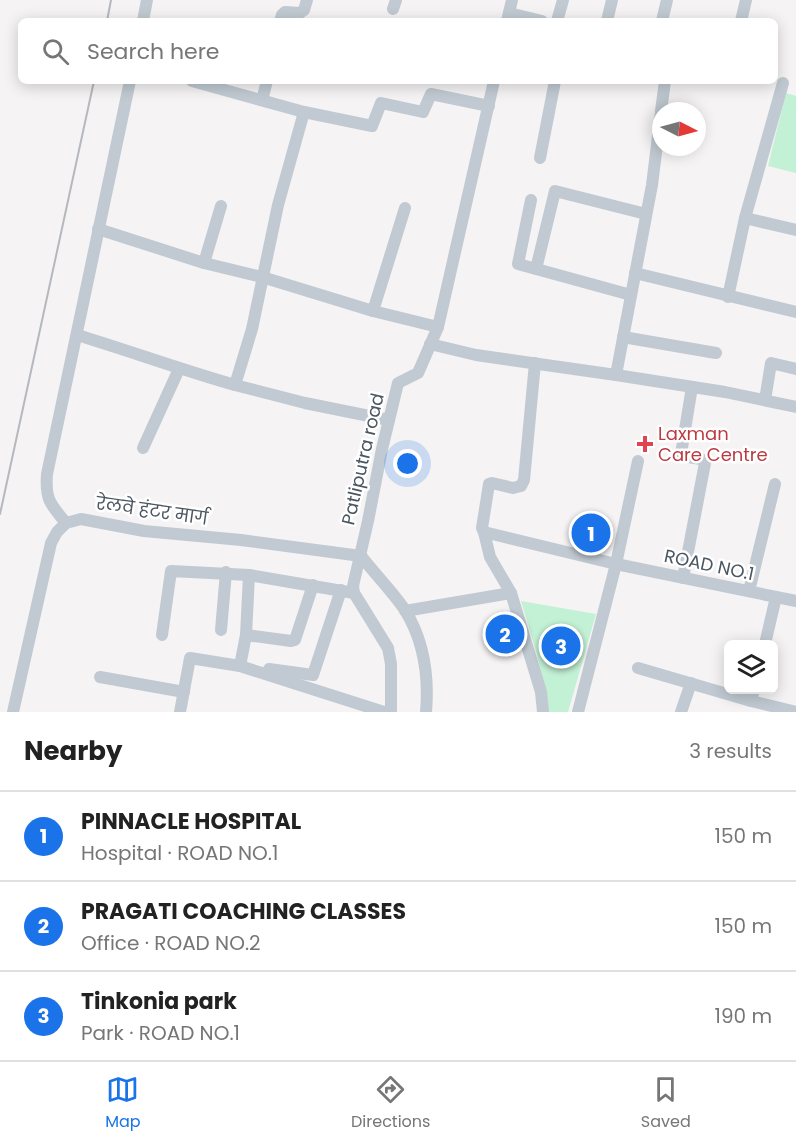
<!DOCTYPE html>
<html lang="en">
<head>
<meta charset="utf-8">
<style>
  :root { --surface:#fff; --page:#f2f2f2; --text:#222; --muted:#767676; --line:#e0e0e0; --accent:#1a73e8 }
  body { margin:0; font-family:Poppins,"Noto Sans Devanagari",sans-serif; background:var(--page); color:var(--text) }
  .controls { position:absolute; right:18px; bottom:18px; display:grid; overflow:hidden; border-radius:9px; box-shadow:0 3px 15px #0003 }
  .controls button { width:54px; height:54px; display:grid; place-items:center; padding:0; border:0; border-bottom:2px solid var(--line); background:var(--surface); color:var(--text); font:30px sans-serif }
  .compass { position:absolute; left:652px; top:102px; width:54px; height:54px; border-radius:50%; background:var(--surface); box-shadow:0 3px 15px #0003; rotate:96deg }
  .you { position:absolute; left:408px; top:464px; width:21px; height:21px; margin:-15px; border:4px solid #fff; border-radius:50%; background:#1a73e8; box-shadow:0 0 0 9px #1a73e833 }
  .badge { display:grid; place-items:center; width:39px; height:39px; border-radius:50%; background:var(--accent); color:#fff; font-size:20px; font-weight:700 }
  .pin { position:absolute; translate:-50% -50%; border:3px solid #fff; box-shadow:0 2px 6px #0006 }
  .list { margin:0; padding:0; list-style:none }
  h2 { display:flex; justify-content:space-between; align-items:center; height:78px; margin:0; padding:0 24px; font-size:26px }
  h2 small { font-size:20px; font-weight:400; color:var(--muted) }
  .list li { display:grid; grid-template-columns:39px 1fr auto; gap:18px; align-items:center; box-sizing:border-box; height:90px; padding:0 24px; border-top:2px solid var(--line) }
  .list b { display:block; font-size:22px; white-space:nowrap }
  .list p { margin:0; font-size:20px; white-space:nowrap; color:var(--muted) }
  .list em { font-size:20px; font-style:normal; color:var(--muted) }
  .icon { flex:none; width:33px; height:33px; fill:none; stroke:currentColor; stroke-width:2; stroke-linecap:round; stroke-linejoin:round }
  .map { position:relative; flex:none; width:796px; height:712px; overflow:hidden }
  .search { position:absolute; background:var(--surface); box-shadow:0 3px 15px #0003; left:18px; right:18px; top:18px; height:66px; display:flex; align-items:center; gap:15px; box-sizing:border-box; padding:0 21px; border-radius:9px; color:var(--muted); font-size:22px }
  .sheet { height:348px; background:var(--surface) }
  nav { display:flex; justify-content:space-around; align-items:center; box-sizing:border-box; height:84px; border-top:2px solid var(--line); background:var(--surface); font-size:16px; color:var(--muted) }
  nav a { display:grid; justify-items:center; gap:3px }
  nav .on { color:var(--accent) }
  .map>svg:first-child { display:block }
  .green { fill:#c3f1d5 }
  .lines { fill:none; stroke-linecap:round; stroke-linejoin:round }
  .minor { stroke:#c1cad2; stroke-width:12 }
  .rail { stroke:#b5b8bd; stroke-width:2 }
  .health-dot { fill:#e0444e; stroke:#fff; stroke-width:2 }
  .labels { text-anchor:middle; stroke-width:5; stroke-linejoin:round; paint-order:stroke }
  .health-label { font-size:18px; fill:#be3a42; stroke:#fff; text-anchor:start }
  .street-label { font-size:18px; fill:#4a5661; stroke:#fff }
</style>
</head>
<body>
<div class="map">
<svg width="796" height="712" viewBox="0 0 796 712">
  <rect width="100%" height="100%" fill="#f5f3f3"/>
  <g class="green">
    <polygon points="786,93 796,96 796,173 768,166"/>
    <polygon points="521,601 596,614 568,712 547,712 537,655"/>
  </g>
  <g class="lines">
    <g class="minor">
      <polyline points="393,9 396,0"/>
      <polyline points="509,13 542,21"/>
      <polyline points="143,21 147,0"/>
      <polyline points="280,21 282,15 285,12 300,13 304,10 307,0"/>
      <polyline points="507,21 512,0"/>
      <polyline points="557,21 563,0"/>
      <polyline points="607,21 612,0"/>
      <polyline points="662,21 667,0"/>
      <polyline points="741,21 746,0"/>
      <polyline points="192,81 304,112 278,205 252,329 235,385 305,403 389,420"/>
      <polyline points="783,83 745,218 796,230"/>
      <polyline points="262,100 267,81"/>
      <polyline points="661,111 665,81"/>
      <polyline points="304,112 372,126 381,103 423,112 431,94 489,106"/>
      <polyline points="661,112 652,185 616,375 725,392 796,407"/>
      <polyline points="540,158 555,81"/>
      <polyline points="531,200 518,264 631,295"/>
      <polyline points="98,229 204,263 262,277 373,311 438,327"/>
      <polyline points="204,263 221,206"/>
      <polyline points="536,269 555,191 646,214"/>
      <polyline points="635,273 796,312"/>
      <polyline points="728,297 745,218"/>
      <polyline points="373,311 405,208"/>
      <path d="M77,335C130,351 182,370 235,385"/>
      <polyline points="623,337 716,353"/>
      <polyline points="430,344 476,355 616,375"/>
      <polyline points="765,400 771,363 796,369"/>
      <polyline points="143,448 179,369"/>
      <polyline points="638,461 616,564 796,601"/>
      <path d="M66,523C50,504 45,499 47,474L130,81"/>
      <polyline points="484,532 482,528 489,484 492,483 513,488 521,486 524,480 535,363"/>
      <polyline points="683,578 705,463 701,459 681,456 681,454 692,387"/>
      <polyline points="749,591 775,484"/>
      <polyline points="511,593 490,557 484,532 616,564 578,712"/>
      <polyline points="405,611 511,593 541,692 543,712"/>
      <polyline points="221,630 226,572"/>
      <polyline points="162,635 171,571 249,575 354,593"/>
      <polyline points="246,635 291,641 295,640 313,585"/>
      <polyline points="765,644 776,597"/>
      <polyline points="240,666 246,635 249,575"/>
      <polyline points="638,668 751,701 796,712"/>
      <polyline points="269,669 313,675 341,590"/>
      <polyline points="100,677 184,692"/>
      <polyline points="751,701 754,690"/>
      <path d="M13,712L51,543L57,532L66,523L81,519L144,531L241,540L361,556C375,574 392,591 405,610C424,641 429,677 426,712"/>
      <polyline points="180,712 190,658 240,666 384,712"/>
      <polyline points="391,712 391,664 388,648 354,593 353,586 368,521 382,449 398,383 418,373 438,327 494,81"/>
      <polyline points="681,712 691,683"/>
    </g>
    <g class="rail">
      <polyline points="107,21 111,0"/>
      <polyline points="0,514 94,81"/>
    </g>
  </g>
  <path class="health-dot" d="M642 435h6v6h6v6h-6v6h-6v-6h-6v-6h6z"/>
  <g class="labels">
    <g class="health-label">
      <text x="658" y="440">Laxman<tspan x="658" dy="21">Care Centre</tspan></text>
    </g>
    <g class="street-label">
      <text transform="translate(363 459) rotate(-77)" y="6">Patliputra road</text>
      <text transform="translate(152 511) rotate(8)" y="6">रेलवे हंटर मार्ग</text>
      <text transform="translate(709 565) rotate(12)" y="6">ROAD NO.1</text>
    </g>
  </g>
</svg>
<div class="controls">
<button><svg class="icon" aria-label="layers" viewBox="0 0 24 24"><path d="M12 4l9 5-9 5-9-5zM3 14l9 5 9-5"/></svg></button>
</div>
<svg class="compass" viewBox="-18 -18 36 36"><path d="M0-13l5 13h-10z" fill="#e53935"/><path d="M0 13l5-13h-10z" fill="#767676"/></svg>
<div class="you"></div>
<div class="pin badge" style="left:591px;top:533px">1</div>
<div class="pin badge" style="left:505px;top:634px">2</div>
<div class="pin badge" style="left:561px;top:646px">3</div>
<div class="search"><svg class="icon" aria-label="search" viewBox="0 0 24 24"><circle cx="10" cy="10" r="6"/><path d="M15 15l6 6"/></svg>Search here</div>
</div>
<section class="sheet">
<h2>Nearby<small>3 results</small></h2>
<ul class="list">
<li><span class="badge">1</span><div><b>PINNACLE HOSPITAL</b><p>Hospital · ROAD NO.1</p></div><em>150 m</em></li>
<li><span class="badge">2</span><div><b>PRAGATI COACHING CLASSES</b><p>Office · ROAD NO.2</p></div><em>150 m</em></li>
<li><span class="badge">3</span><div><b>Tinkonia park</b><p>Park · ROAD NO.1</p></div><em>190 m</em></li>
</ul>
</section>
<nav>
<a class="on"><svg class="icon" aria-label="map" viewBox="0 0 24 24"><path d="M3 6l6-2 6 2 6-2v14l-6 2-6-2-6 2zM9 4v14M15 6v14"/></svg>Map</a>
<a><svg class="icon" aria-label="directions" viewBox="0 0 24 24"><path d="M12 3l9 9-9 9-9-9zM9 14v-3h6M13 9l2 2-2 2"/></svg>Directions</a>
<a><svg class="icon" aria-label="saved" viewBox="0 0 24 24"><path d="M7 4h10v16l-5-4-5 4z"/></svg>Saved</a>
</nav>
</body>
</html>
